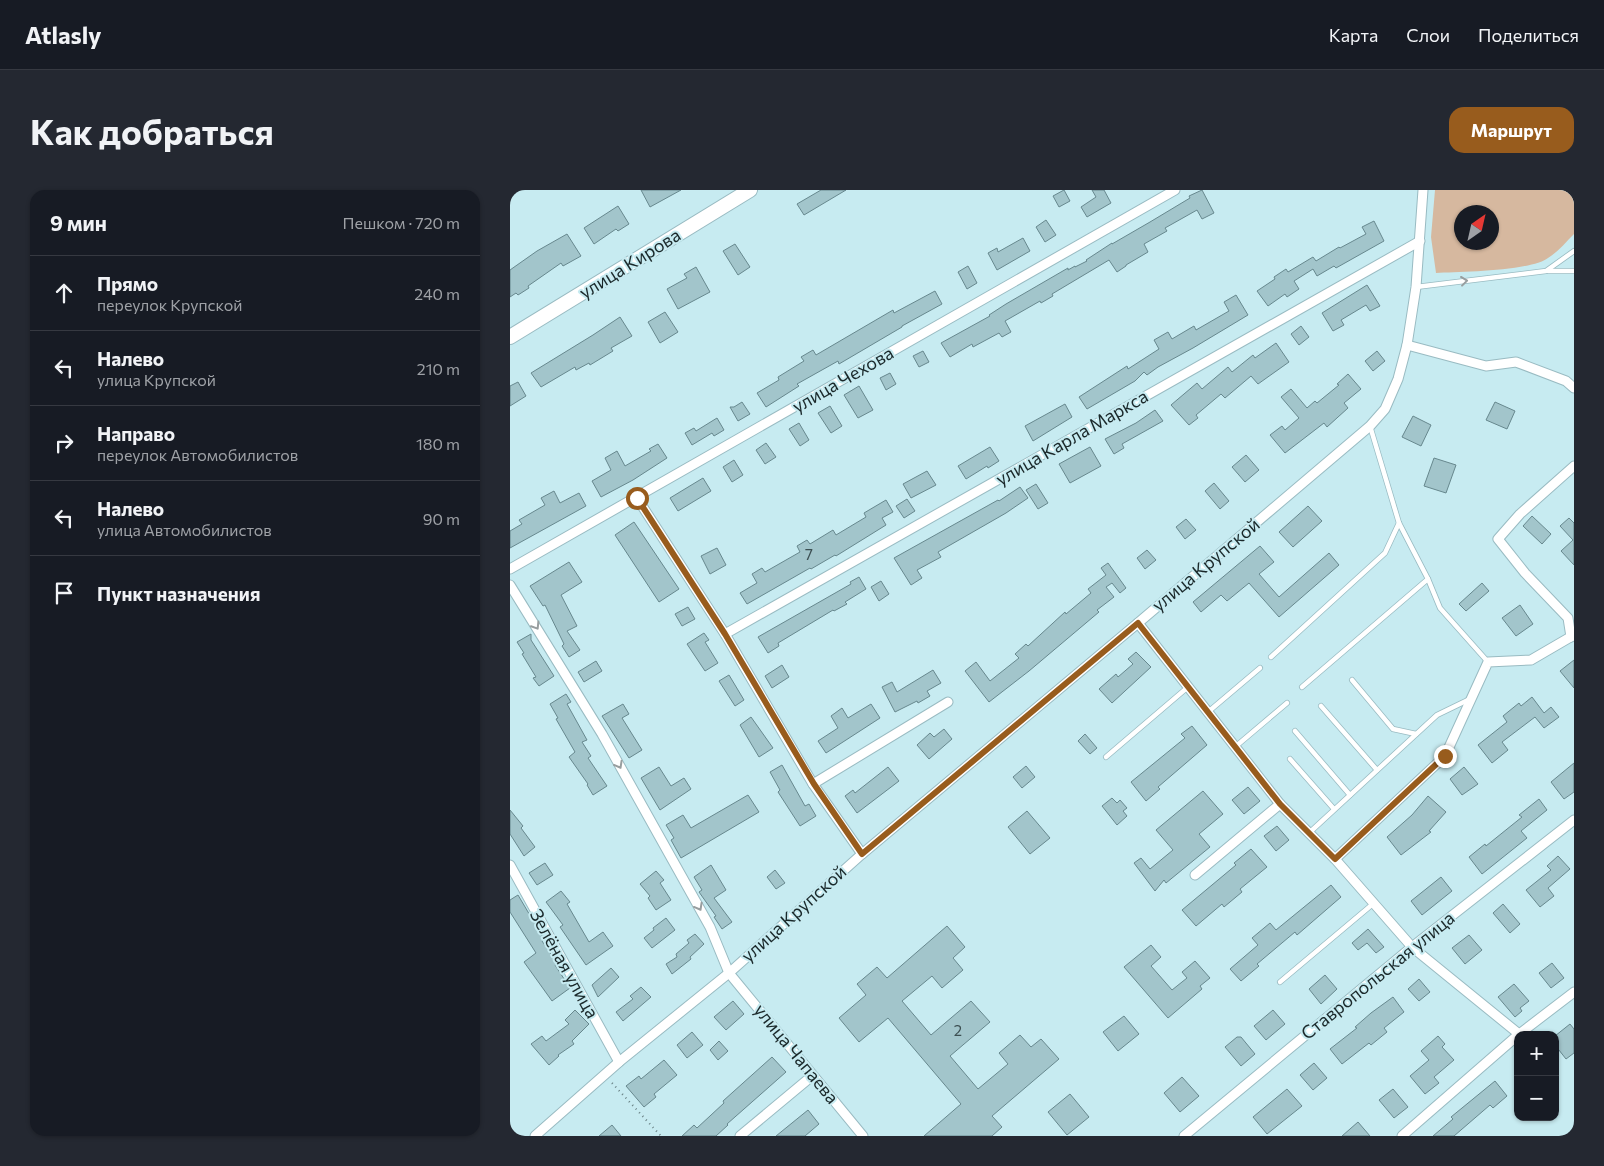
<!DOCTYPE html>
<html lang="ru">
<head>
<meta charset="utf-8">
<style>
  :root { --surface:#171b24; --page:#242831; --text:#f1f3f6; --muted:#9ea1a6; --line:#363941; --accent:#985c1d }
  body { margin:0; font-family:Commissioner,sans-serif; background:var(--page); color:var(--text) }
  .controls { position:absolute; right:15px; bottom:15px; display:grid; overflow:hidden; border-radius:10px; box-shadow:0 1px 4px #0004 }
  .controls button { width:45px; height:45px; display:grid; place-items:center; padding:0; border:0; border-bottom:1px solid var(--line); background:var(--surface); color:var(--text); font:25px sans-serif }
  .compass { position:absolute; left:944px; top:15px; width:45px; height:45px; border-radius:50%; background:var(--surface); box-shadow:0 1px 4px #0004; rotate:34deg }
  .stop { position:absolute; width:15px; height:15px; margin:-11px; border:4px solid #985c1d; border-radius:50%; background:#fff }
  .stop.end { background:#985c1d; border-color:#fff; box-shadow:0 1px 5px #0008 }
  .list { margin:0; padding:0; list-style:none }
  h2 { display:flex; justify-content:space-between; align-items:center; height:65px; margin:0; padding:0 20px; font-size:21px }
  h2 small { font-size:16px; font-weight:400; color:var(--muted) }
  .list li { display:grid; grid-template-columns:32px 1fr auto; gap:15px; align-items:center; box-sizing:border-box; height:75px; padding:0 20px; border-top:1px solid var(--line) }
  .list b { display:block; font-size:19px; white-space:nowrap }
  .list p { margin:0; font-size:16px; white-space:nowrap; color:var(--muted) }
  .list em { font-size:16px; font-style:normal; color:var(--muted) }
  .icon { flex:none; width:28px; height:28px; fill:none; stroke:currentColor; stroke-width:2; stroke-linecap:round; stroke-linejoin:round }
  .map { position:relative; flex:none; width:1064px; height:946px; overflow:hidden; border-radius:15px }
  header { display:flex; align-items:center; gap:30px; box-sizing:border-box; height:70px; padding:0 25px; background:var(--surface); border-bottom:1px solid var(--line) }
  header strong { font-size:24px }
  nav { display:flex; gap:28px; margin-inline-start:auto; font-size:18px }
  .intro { display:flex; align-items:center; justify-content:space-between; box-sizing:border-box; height:120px; padding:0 30px }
  h1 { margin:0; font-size:35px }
  .button { padding:12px 22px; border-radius:15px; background:var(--accent); color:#fff; font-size:18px; font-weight:700 }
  main { display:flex; gap:30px; padding:0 30px }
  aside { flex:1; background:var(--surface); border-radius:15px; box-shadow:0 1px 4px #0004 }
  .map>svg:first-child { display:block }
  .green { fill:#d6b89f; fill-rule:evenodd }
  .building { fill:#a2c5cb; stroke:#67888e }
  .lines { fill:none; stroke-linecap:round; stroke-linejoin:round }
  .lane-casing { stroke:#99bbc2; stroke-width:6 }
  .street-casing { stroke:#99bbc2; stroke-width:11 }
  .secondary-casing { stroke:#99bbc2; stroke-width:16 }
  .path { stroke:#688084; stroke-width:2; stroke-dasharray:1 4; stroke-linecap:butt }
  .lane { stroke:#fff; stroke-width:4.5 }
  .street { stroke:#fff; stroke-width:9 }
  .secondary { stroke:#fff; stroke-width:14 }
  .oneway { stroke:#989e9f }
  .route { stroke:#985c1d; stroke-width:6 }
  .labels { text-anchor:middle; stroke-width:4; stroke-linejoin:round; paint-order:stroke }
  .number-label { font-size:15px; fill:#3c4f52 }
  .street-label { font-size:18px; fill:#1a282a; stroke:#c7ebf1 }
</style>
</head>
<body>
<header>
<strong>Atlasly</strong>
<nav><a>Карта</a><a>Слои</a><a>Поделиться</a></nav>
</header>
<div class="intro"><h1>Как добраться</h1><a class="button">Маршрут</a></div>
<main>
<aside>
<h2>9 мин<small>Пешком · 720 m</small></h2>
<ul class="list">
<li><svg class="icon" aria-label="ahead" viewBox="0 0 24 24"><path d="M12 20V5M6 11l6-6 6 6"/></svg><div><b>Прямо</b><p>переулок Крупской</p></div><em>240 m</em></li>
<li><svg class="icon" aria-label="left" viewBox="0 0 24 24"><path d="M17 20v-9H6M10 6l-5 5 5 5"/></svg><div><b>Налево</b><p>улица Крупской</p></div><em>210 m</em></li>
<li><svg class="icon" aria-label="right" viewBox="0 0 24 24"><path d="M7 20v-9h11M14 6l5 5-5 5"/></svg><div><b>Направо</b><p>переулок Автомобилистов</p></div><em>180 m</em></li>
<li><svg class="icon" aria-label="left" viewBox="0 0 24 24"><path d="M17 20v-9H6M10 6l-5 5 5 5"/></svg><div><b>Налево</b><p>улица Автомобилистов</p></div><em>90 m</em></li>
<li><svg class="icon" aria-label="arrive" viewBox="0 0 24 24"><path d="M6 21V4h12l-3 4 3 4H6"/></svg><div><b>Пункт назначения</b></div></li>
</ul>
</aside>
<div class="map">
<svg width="1064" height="946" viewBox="0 0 1064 946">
  <rect width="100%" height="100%" fill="#c7ebf1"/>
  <path class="green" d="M925,0H1064V44C1056,52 1048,62 1038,68C1021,81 951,82 926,83L921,47ZM952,22H982V52H952Z"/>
  <g class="building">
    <polygon points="131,0 171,0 140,17"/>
    <polygon points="311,0 336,0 294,25 287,14"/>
    <polygon points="554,0 560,11 549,17 543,6"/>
    <polygon points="582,0 594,0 601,13 577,27 571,17 586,7"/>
    <polygon points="692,0 704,23 692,29 687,20 655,38 657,41 634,54 638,62 616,75 616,76 607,82 599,70 542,104 543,106 531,113 530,111 495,131 501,142 492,147 489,143 463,157 462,154 440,167 431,153 480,126 479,125 496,114 558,78 558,80 565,76 565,77 577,71 576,70 602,53 602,54 640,32 680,8 679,6"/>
    <polygon points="108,16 119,34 108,41 106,39 84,54 74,38"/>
    <polygon points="536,30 546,45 535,52 526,37"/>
    <polygon points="864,31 874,51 826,78 824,76 807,86 803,79 784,91 789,99 777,107 775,104 758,116 747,101 765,89 764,87 776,79 778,82 803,67 806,71 829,57 830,58 856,44 852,37"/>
    <polygon points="57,44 71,66 53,76 51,73 18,96 19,98 8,105 6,103 0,107 0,80 27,61"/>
    <polygon points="513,48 520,61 487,80 478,63 487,58 488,62"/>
    <polygon points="225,54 240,77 228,85 213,61"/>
    <polygon points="458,76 467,93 457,99 448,82"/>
    <polygon points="186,77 200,102 168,119 157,99 177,88 174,84"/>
    <polygon points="857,95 870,116 860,121 856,115 831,130 834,135 823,141 812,123"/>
    <polygon points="425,101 432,114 392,136 392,137 329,174 328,171 287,194 289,196 256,217 247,203 269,190 268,187 294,171 291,167 303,160 306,165 383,120 384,123"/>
    <polygon points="726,105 738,125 683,158 648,177 637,185 634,182 625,191 577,219 569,207 617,176 618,179 649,159 644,150 658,142 662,149 684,136 686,140 719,121 714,112"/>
    <polygon points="155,122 168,142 150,153 138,132"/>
    <polygon points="110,127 122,146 101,158 103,161 80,175 79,173 66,180 65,177 31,197 21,183 83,145"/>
    <polygon points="791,136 799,147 789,155 781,144"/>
    <polygon points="766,153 779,172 748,194 741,186 715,208 711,204 686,225 688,228 679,235 661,215 687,193 692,199 718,177 722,182 743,165 745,168"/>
    <polygon points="413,161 419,172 409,177 403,166"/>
    <polygon points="867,161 875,171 863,181 855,171"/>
    <polygon points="380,183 386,194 376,200 370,188"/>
    <polygon points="838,184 851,199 834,213 838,218 817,237 814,233 775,263 760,245 772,236 775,240 789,228 771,207 781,199 797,218 805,211 807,213 829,195 827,194"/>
    <polygon points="8,192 16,206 0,216 0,196"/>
    <polygon points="349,196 363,220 348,228 334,205"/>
    <polygon points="232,212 240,224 228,231 220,217 224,217"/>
    <polygon points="985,212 1005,221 997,239 976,230"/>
    <polygon points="555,214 562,227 523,251 515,236"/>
    <polygon points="320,216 332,236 321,243 308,223"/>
    <polygon points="645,220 653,231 612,254 614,258 604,264 595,249 626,233"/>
    <polygon points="903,226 921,235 911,256 892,247"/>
    <polygon points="207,228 214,240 204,246 202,243 182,255 175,243 184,238 186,241"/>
    <polygon points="289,233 299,250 290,256 279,239"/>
    <polygon points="256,253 266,267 255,274 246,260"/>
    <polygon points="148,254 157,268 123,290 91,307 82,291 101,280 95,268 107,261 115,276 141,261 139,259"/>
    <polygon points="480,257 489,271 478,278 477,276 456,289 448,276"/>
    <polygon points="580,257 591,276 560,293 549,274"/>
    <polygon points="736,265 749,280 735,292 722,277"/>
    <polygon points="924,268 946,275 936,303 914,296"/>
    <polygon points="224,270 233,285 222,292 213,277"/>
    <polygon points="417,281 426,295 401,308 393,294"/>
    <polygon points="193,288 201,301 168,321 160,308"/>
    <polygon points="704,293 719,311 710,319 695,301"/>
    <polygon points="526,294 538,313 528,319 516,300"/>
    <polygon points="510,297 518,308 496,323 428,362 431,367 407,380 412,388 401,395 384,368 488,310 489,311"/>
    <polygon points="44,301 50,313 69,303 76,316 0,358 0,341 12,334 9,330 35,315 31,308"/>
    <polygon points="397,309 405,321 394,328 386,316"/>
    <polygon points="376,310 383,322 372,328 376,335 326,366 325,365 301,379 300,378 237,414 230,403 247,393 242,384 252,378 255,382 290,362 287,356 297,350 300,354 323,340 326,345 356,327 354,323"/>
    <polygon points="798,316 812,331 783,357 769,342"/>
    <polygon points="1022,326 1041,344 1032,354 1013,336"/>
    <polygon points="1059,328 1064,333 1064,375 1051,361 1063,350 1050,336"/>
    <polygon points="676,329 686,340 675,349 666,337"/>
    <polygon points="124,332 169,399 149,412 105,345"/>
    <polygon points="750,356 764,372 749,384 769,407 819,363 829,375 769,427 739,393 717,411 711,405 691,422 683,412"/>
    <polygon points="207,358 216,375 200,384 191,366"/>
    <polygon points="637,360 646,370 635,379 627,368"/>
    <polygon points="59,372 72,392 51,405 67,436 57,441 70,460 59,467 52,456 54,454 35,415 33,416 20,396"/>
    <polygon points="598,373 616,398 610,403 602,393 596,397 604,407 587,420 589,422 519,481 479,512 455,481 466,472 480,491 509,468 505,464 516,454 518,456 555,422 556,424 581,403 578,399 596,385 591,378"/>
    <polygon points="349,387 356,399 335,412 337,414 324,421 323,420 268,453 269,456 258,463 248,447 341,394 340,392"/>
    <polygon points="371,391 379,404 369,411 361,397"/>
    <polygon points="972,393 979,401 956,421 949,414"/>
    <polygon points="1010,415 1023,434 1006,446 992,428"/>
    <polygon points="178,417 185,429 172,436 165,424"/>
    <polygon points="194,443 199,450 195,452 208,473 195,481 177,454"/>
    <polygon points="21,444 21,450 44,486 29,496 23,488 26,487 12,464 14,463 7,452"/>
    <polygon points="626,462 641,477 602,513 589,499 606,484 608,487 623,474 618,469"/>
    <polygon points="1064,470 1064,498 1050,481"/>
    <polygon points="86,471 92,481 74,492 68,482"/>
    <polygon points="272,475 279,487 262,498 255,486"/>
    <polygon points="423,480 431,493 417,501 420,506 408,513 407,511 385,522 372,497 382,492 387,502"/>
    <polygon points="219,485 234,510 225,516 209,491"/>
    <polygon points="56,504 61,512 57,514 77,550 72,552 81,566 78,568 97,596 83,605 77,595 78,594 59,567 65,562 46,529 48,528 40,514"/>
    <polygon points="1022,507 1034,523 1041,517 1049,527 1034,538 1025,527 992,552 998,560 982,573 968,555 997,532 993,526 1009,513 1011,516"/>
    <polygon points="113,514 119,524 112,528 132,560 119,568 92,526"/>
    <polygon points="361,514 370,528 316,563 308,551 328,538 321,526 332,518 338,528"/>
    <polygon points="241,527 263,558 249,567 230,535"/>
    <polygon points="682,536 697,555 648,597 650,599 636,611 621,592 675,548 671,544"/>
    <polygon points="434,539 442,549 419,569 407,555 420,543 424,547"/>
    <polygon points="575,544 587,558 580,564 568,551"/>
    <polygon points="1064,573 1064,602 1054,609 1041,592"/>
    <polygon points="272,575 295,616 299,614 306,626 290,636 268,602 270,600 260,582"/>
    <polygon points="516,576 525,587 512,598 503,587"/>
    <polygon points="149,577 161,596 174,588 181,599 150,620 131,588"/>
    <polygon points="378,577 389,591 347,623 335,606 343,600 345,603"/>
    <polygon points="954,577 968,594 952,605 940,589"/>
    <polygon points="738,597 750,611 734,624 722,610"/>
    <polygon points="693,601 713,624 689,644 700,657 656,693 654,690 645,701 624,673 631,668 640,679 663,660 646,640"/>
    <polygon points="238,605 249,622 171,668 161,650 164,648 156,635 173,625 181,638"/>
    <polygon points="918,606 936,622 919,641 921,642 891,665 877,647 902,625"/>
    <polygon points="602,608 607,613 610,610 617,618 613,621 617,626 607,635 592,616"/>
    <polygon points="1029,609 1037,620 1011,641 1017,648 972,684 959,667 975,654 976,656 1012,627 1009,625"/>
    <polygon points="0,620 13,636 11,638 25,657 14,666 0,644"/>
    <polygon points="517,621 540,648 520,664 498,637"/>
    <polygon points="767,636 779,650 766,661 754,646"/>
    <polygon points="741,659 757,677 730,699 732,702 714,717 712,714 686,736 672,720 726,675 724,673"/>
    <polygon points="1048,666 1060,679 1038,698 1044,706 1030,717 1016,700 1041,680 1037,676"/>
    <polygon points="35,673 43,685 27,695 19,683"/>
    <polygon points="201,675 216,700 204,708 222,732 212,739 204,727 206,726 189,702 192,700 184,687"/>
    <polygon points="265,680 275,693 266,699 257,687"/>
    <polygon points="146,681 154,690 150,693 161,710 146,720 138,708 140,706 130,694"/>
    <polygon points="931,687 942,701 912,725 901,711"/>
    <polygon points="821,695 831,707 787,745 785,742 747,774 749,776 731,791 720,779 748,755 742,748 760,733 766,740"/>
    <polygon points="51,701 60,712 57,714 79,752 93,742 103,756 76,775 50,737 53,735 36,712"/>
    <polygon points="8,705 34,749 32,751 47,773 45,775 60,798 42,811 14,772 26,763 0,722 0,710"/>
    <polygon points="993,714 1010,734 1000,743 983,723"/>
    <polygon points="156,728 165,740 142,758 134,748 144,740 143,738"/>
    <polygon points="437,736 455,757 443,768 453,780 432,798 422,786 392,811 421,845 461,811 480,832 440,866 468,899 498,874 489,863 510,845 521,857 531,849 549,869 482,926 492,937 482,946 414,946 451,914 378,828 349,852 329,828 356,805 347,794 367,777 377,788"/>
    <polygon points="858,739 874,757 866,763 857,753 848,760 842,753"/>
    <polygon points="185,744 194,754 180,767 181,769 162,784 156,774 167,767 166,764 179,753 177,750"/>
    <polygon points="959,745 972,760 955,774 942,758"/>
    <polygon points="641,755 651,767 641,776 662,800 677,788 672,782 685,771 700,788 690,796 692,799 658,828 614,777"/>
    <polygon points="1042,773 1054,788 1041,798 1029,783"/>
    <polygon points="101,778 109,787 88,807 82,795"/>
    <polygon points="815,785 827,799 811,814 799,799"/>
    <polygon points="909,789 920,802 909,811 898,799"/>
    <polygon points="1004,794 1019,811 1010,818 1012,821 1005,827 988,807"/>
    <polygon points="131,797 141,807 113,831 106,822 123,809 120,806"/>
    <polygon points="883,807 894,822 874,838 877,842 861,855 859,853 832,874 820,859 847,838 845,837 861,823"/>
    <polygon points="223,811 234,824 216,840 204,827"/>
    <polygon points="65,820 79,834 62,851 64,854 48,865 49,866 39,875 21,854 32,846 36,851 59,834 55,830"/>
    <polygon points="763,820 775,834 756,850 744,836"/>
    <polygon points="614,826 629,844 608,861 593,842"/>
    <polygon points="1060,834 1064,839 1064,863 1056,869 1045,855 1045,846"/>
    <polygon points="182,842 193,855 177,868 167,855"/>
    <polygon points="928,846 935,854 932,857 944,870 924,887 929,893 915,904 900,886 919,870 911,861"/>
    <polygon points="727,847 731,847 745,864 731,876 715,857"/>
    <polygon points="209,851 218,861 208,870 200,860"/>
    <polygon points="262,867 276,882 217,934 218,935 206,946 172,946 184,935 187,938 214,913 213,911"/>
    <polygon points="154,870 167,885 144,904 146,907 134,917 116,896 129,886 131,889"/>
    <polygon points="804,873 817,888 803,900 790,885"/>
    <polygon points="672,887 689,906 670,922 654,903"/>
    <polygon points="985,891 997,906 983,918 980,915 944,946 923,946 943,929 941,927"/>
    <polygon points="777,899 792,916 757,944 743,927"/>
    <polygon points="883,899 898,917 884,928 869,910"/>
    <polygon points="560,904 579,927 557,945 538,922"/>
    <polygon points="298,920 309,934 295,946 266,946"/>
    <polygon points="848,932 860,946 832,946"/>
    <polygon points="102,935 111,946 89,946"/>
  </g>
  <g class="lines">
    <defs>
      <g id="lane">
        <polyline points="1038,81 1064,81"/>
        <polyline points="906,97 1036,81 1064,61"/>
        <polyline points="860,236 889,333 918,389 930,418 978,472"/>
        <polyline points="761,467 875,363 889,333"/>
        <polyline points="842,490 883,539 906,544"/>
        <polyline points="792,497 918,389"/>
        <polyline points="811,516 867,580"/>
        <polyline points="698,522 750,478"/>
        <polyline points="785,541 840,605"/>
        <polyline points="725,557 777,513"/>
        <polyline points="596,567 678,497"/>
        <polyline points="780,569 824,619"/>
        <polyline points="799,643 927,525 960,509"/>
        <polyline points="770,792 864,713"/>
      </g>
      <g id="street">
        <polyline points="897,155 976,176 1006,172 1056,191 1064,198"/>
        <polyline points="127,308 215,444 303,594 352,664"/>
        <polyline points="0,379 665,0"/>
        <polyline points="0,395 92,544 200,737 219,783 353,946"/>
        <polyline points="628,433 770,614 825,669 902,757 1009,844"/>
        <polyline points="215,444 910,51"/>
        <polyline points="1061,447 1058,428 1015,383 988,349 1010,324 1064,276"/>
        <polyline points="303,594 438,512"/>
        <polyline points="825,669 935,566 978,472 1021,470 1064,445"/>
        <polyline points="0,675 109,872"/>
        <polyline points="685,685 770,614"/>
        <polyline points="1008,845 1064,802"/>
        <polyline points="25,946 109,872 219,783 352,664 628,433 860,236 875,219 888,189 897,155 906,97 913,0"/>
        <polyline points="230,946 302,886"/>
        <polyline points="674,946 902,757 1064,630"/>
        <polyline points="892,946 1008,845"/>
      </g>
      <polyline id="secondary" points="0,147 240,0"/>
    </defs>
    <use href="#lane" class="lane-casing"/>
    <use href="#street" class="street-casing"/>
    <use href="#secondary" class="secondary-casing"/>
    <polyline class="path" points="102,893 151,946"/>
    <use href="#lane" class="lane"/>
    <use href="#street" class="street"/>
    <use href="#secondary" class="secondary"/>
  </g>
  <defs><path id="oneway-chevron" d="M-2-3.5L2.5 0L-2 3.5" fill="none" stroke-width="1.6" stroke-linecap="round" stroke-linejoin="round" transform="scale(1.25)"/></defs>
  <g class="oneway">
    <use href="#oneway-chevron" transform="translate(954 91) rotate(-7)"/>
    <use href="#oneway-chevron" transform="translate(26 436) rotate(58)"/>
    <use href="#oneway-chevron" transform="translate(109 575) rotate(61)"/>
    <use href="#oneway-chevron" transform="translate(189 717) rotate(61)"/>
  </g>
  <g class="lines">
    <polyline class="route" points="127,308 215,444 304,594 352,664 628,433 770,614 825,669 935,566"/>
  </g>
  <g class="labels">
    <g class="number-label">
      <text x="299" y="370">7</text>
      <text x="448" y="846">2</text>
    </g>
    <g class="street-label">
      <text transform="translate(120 74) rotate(-32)" y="6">улица Кирова</text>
      <text transform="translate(333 190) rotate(-30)" y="6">улица Чехова</text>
      <text transform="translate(562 248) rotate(-30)" y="6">улица Карла Маркса</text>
      <text transform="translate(696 375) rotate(-40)" y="6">улица Крупской</text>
      <text transform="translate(284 724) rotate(-42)" y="6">улица Крупской</text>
      <text transform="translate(54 774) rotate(61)" y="6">Зелёная улица</text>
      <text transform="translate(868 786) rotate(-39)" y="6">Ставропольская улица</text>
      <text transform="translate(286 864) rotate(51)" y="6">улица Чапаева</text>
    </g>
  </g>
</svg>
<div class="controls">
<button>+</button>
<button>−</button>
</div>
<svg class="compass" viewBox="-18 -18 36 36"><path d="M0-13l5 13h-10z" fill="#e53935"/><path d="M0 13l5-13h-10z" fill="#9ea1a6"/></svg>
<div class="stop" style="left:127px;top:308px"></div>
<div class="stop end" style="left:935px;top:566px"></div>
</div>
</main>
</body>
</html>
